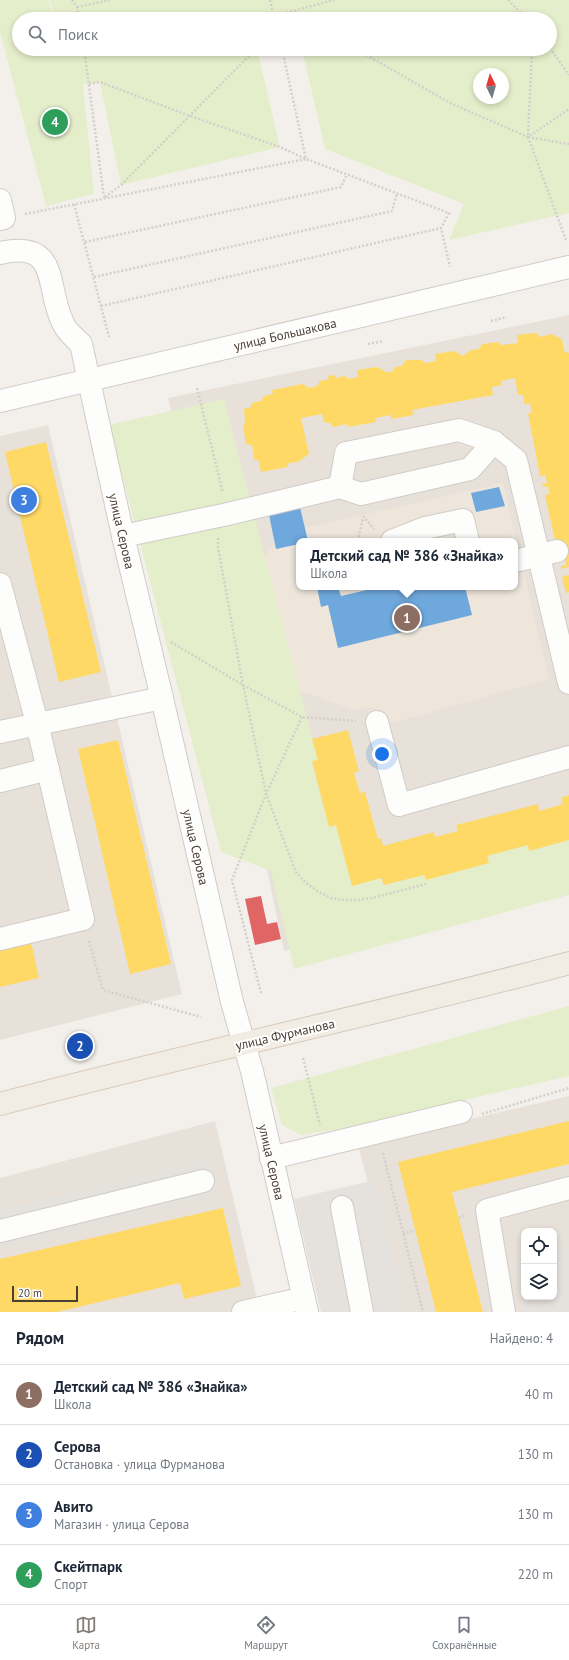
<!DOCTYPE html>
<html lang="ru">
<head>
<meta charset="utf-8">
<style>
  :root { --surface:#fff; --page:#f6f6f7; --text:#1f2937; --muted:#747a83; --line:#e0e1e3; --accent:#867e76 }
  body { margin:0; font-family:"PT Sans",sans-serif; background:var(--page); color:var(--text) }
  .controls { position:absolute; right:12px; bottom:12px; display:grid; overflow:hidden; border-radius:8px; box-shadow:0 2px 6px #0003 }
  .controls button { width:36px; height:36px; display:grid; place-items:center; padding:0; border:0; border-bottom:1px solid var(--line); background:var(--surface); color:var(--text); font:20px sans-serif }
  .compass { position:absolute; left:473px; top:68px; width:36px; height:36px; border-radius:50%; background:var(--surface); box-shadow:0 2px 6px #0003; rotate:355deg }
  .scale { position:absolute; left:12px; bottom:10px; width:66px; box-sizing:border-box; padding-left:4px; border:2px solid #4b4036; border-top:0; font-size:11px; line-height:14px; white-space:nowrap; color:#4b4036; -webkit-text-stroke:3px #fff; paint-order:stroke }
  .you { position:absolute; left:382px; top:754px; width:14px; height:14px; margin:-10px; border:3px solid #fff; border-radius:50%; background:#1a73e8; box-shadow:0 0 0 6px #1a73e833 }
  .badge { display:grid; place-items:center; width:26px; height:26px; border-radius:50%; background:var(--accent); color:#fff; font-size:13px; font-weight:700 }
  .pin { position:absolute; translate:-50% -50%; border:2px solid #fff; box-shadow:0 1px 4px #0006 }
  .popup { position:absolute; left:296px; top:538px; width:222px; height:52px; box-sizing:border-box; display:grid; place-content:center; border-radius:8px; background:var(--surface); filter:drop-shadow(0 1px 3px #0005); font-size:13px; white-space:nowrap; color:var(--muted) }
  .popup b { font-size:15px; color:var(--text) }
  .popup::after { content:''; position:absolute; left:50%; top:100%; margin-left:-8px; border:8px solid transparent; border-top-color:var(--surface) }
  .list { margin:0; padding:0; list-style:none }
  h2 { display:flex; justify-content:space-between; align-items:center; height:52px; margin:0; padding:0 16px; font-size:17px }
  h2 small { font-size:13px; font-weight:400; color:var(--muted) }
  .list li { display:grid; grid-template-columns:26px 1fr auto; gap:12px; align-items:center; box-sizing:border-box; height:60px; padding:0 16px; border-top:1px solid var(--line) }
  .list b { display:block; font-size:15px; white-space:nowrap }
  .list p { margin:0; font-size:13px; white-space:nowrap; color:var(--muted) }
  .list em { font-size:13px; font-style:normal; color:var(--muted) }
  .icon { flex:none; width:22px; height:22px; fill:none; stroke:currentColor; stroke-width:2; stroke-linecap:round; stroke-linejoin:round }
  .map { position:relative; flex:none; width:569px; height:1312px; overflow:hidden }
  .search { position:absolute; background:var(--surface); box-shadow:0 2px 6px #0003; left:12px; right:12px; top:12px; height:44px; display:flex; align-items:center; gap:10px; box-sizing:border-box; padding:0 14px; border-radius:22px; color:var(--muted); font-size:15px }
  .sheet { height:292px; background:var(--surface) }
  nav { display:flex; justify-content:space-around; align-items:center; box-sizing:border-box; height:56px; border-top:1px solid var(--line); background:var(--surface); font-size:11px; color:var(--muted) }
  nav a { display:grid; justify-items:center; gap:2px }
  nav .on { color:var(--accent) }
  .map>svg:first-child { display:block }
  .residential { fill:#e7e1d9; fill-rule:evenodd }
  .education { fill:#eee6db }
  .green { fill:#e5eeca; fill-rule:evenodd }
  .parking { fill:#e5e1dd }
  .homes { fill:#ffd966 }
  .shops { fill:#e06666 }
  .schools { fill:#6fa8dc }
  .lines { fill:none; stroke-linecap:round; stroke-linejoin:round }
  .minor-casing { stroke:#d0ccc8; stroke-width:24 }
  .major-casing { stroke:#d7cab8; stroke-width:24 }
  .path { stroke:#d3d0cb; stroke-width:2.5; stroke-dasharray:2 2; stroke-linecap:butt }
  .minor { stroke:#fdfdfc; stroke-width:22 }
  .major { stroke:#f2ede4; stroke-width:22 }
  .labels { text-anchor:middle; stroke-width:4; stroke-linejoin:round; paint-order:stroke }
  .street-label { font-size:13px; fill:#4b4036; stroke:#fff }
</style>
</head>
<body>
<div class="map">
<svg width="569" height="1312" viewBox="0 0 569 1312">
  <rect width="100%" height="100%" fill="#f3f0ec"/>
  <g class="residential">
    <path d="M569,315V891L284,951L168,398ZM299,541H515V587H299Z"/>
    <polygon points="48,425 182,994 0,1040 0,436"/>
    <path d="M569,1096V1312H402L358,1145ZM524,1231H554V1297H524Z"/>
    <polygon points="215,1121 260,1312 0,1312 0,1178"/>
  </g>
  <polygon class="education" points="503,483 549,679 392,723 373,707 355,710 298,690 263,557 274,545 299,541 299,587 515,587 515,541 300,541 300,529"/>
  <g class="green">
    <polygon points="0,0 49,0 52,19 19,19 19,49 257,49 280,147 121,185 100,82 83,85 94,194 46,206 0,32"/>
    <path d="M50,0H569V213L449,240L464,204L325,149L302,49H550V19H54ZM479,74H503V98H479Z"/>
    <polygon points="224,399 318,760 312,762 329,826 336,825 352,885 381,878 384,885 424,875 489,863 487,856 528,845 530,851 569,840 569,895 294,969 271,871 221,852 109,425"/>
    <polygon points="569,1006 569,1076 456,1102 365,1125 301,1135 282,1125 271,1088"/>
  </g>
  <g class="parking">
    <polygon points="208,1159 218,1195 0,1248 0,1210"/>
    <polygon points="375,1180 406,1312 321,1312 294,1199"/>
    <polygon points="569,1247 569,1312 526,1312 515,1260 524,1258 524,1297 554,1297 554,1251"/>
  </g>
  <g class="homes">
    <polygon points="536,333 540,337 551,334 562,339 564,351 569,353 569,567 561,569 561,566 566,565 565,558 559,559 545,495 549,494 548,486 543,487 542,484 547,483 545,475 540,476 528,413 532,413 530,403 524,404 523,395 518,395 515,378 501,381 502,385 492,387 493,395 412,410 414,415 391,419 391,415 375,418 376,422 348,427 347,424 333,427 330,423 324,422 322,414 301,418 309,454 298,462 289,463 287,467 261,472 259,461 254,459 252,445 246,444 243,426 245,423 244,409 251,407 252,403 261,401 264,396 273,394 272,390 303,384 309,388 317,386 320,381 329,379 328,376 334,375 337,378 345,376 349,379 358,377 357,370 377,367 386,372 392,372 395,367 402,366 406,360 421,360 426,363 436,361 435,354 454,351 463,356 471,350 479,349 482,344 498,342 501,345 518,343 517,335"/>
    <polygon points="46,442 101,672 59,682 5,452"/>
    <polygon points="569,575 569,592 566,593 562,577"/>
    <polygon points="348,730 359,771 354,773 360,793 365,792 378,839 381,838 383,846 434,832 435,837 458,831 456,825 538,804 539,811 563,804 561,798 569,795 569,840 529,851 528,845 487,856 489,863 426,880 424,875 384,885 381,878 352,886 336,825 329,827 312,761 318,760 312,739"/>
    <polygon points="118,740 171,964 130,974 78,749"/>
    <polygon points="30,937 39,978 0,987 0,944"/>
    <polygon points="569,1121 569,1164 452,1192 483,1312 436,1312 398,1162"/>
    <polygon points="223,1208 241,1286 184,1299 180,1283 57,1312 0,1312 0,1259"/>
  </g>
  <polygon class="shops" points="261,896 267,924 277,922 281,939 255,945 245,899"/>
  <g class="schools">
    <polygon points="499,487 505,506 476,512 471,493"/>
    <polygon points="299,503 308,541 299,541 299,544 276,549 268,510"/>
    <polygon points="317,587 338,587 341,596 380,587 465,587 472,615 338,648 328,605 321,607"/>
  </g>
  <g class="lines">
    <defs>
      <g id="minor">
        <polyline points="0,200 4,218 0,219"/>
        <path d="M0,253C61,239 45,288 63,323C66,331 75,338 81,344L123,536L162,698L232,1002L252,1071L307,1312"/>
        <polyline points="0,401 569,267"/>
        <polyline points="340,487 361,494 470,469 494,442"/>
        <polyline points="123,536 228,514 340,487 346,453 459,430 494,442 516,460 569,683"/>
        <polyline points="392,541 425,528 463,520 468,541"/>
        <polyline points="515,561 557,551"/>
        <polyline points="0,584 37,723 83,919 0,939"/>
        <polyline points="377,722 399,805 569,757"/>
        <polyline points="0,732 162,698"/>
        <polyline points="0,781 48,769"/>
        <polyline points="271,1158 461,1112"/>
        <polyline points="342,1207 362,1312"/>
        <polyline points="0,1231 203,1181"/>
        <polyline points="243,1312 304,1298"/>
        <polyline points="504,1312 487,1210 569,1188"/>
      </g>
      <path id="major" d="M0,1104C189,1054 380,1014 569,963"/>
    </defs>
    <use href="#minor" class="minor-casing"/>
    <use href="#major" class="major-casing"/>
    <g class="path">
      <polyline points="72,0 77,7 79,19"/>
      <polyline points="270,0 274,17"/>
      <polyline points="508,0 527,19"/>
      <polyline points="77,7 110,0"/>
      <polyline points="275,17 281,19"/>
      <polyline points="273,19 274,16 334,0"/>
      <polyline points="550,48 569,75"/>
      <polyline points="84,49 104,197"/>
      <polyline points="356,49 450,103 528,137 569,109"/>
      <polyline points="532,49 528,137 566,240"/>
      <polyline points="89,84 100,82 190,116 280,147 306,159 449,213 441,228 450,267"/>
      <polyline points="528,137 569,144"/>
      <polyline points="105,197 121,185 256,49"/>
      <polyline points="74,204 109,337"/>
      <polyline points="25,214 306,159 282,49"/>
      <polyline points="85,242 341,187 347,174"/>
      <polyline points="94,277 392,211 397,193"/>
      <polyline points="101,306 441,228"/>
      <polyline points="491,321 507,317"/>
      <polyline points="368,344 384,341"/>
      <polyline points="197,388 223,493"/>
      <polyline points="363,516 374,529"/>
      <polyline points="218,538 218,547 243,685 266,794 232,880 261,993"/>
      <polyline points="358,541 363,518"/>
      <polyline points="171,642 243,685 302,717 356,721"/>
      <polyline points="302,717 266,794 296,872 306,883 319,892 331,898 344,900 358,900 372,898 426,884"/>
      <polyline points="89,941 103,990 201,1017"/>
      <polyline points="303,1058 320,1125"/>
      <polyline points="482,1114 569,1088"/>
      <polyline points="383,1153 423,1312"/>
      <polyline points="459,1218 466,1215"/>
      <polyline points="403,1234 415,1230"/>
    </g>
    <use href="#minor" class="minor"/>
    <use href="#major" class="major"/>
  </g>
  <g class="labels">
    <g class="street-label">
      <text transform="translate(285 334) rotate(-13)" y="5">улица Большакова</text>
      <text transform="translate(122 531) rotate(77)" y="5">улица Серова</text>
      <text transform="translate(196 847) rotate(77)" y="5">улица Серова</text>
      <text transform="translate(285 1034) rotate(-13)" y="5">улица Фурманова</text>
      <text transform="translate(272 1162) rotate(77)" y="5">улица Серова</text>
    </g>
  </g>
</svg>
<div class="controls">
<button><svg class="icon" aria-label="locate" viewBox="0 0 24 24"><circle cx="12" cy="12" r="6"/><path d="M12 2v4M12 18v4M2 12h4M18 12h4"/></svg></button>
<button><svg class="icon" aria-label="layers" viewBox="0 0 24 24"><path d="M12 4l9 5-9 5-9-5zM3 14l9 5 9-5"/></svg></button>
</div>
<svg class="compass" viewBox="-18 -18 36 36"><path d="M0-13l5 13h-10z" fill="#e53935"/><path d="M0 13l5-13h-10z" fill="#747a83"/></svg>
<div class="scale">20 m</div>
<div class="you"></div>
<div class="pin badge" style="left:407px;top:618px;background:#8d6e63">1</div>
<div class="popup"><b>Детский сад № 386 «Знайка»</b>Школа</div>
<div class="pin badge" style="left:80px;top:1046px;background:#1a4fb4">2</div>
<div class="pin badge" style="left:24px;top:500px;background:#3f7fe0">3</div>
<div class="pin badge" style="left:55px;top:122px;background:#2e9e5b">4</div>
<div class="search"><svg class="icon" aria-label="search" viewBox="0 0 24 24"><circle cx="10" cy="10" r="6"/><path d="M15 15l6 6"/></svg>Поиск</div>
</div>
<section class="sheet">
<h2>Рядом<small>Найдено: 4</small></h2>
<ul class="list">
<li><span class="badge" style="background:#8d6e63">1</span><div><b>Детский сад № 386 «Знайка»</b><p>Школа</p></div><em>40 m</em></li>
<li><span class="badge" style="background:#1a4fb4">2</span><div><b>Серова</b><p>Остановка · улица Фурманова</p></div><em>130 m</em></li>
<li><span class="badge" style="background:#3f7fe0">3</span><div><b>Авито</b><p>Магазин · улица Серова</p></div><em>130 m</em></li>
<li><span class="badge" style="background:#2e9e5b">4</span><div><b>Скейтпарк</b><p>Спорт</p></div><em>220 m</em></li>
</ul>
</section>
<nav>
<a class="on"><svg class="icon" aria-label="map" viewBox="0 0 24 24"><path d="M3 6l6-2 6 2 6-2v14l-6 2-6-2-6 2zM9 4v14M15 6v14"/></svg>Карта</a>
<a><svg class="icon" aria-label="directions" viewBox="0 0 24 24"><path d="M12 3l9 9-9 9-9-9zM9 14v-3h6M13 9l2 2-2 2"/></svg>Маршрут</a>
<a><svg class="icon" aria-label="saved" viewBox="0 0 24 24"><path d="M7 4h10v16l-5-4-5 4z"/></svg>Сохранённые</a>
</nav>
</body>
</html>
